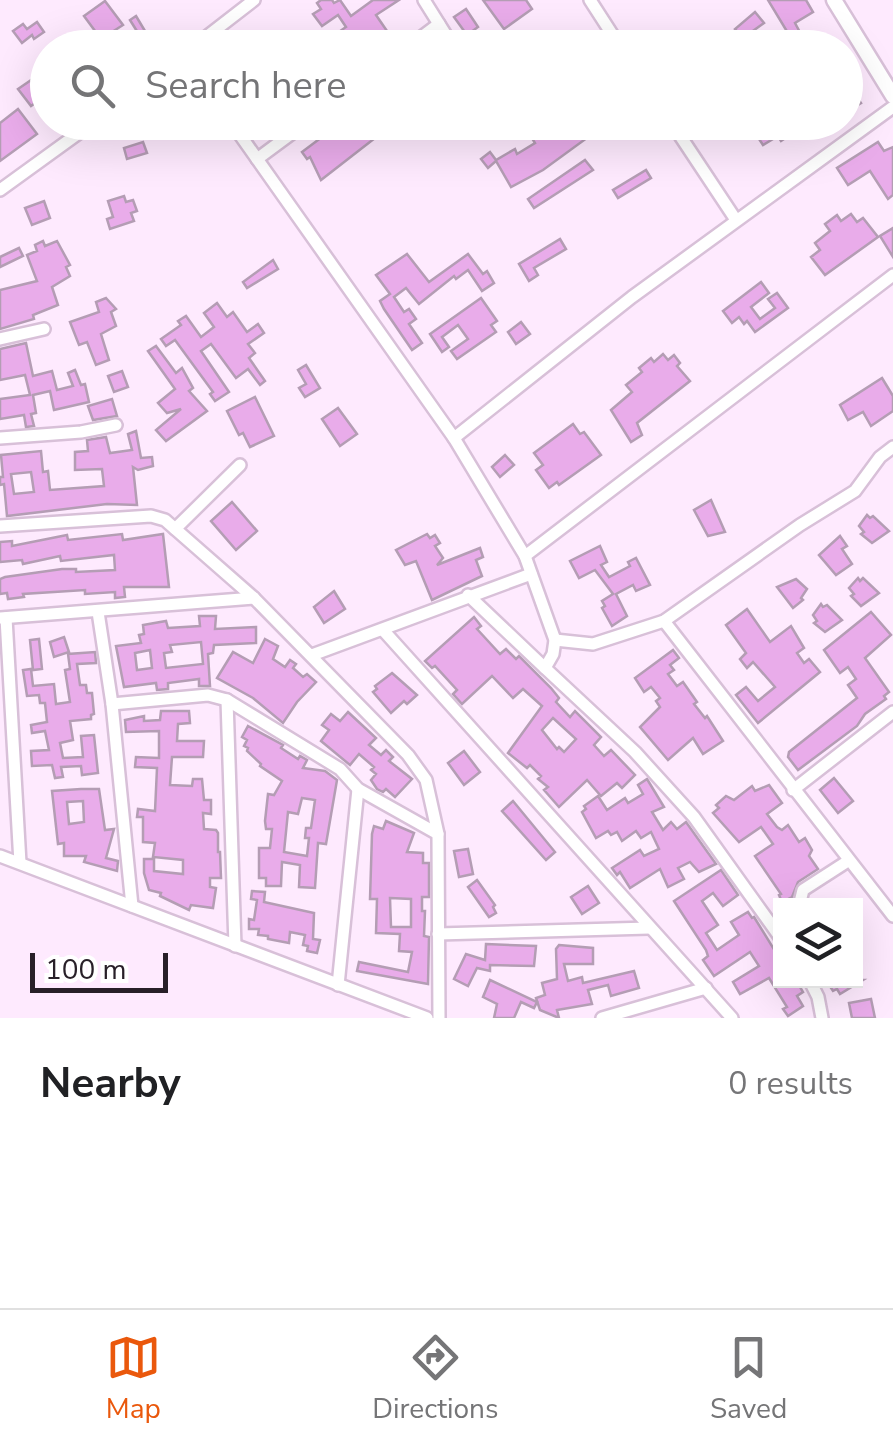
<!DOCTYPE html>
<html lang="en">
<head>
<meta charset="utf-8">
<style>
  :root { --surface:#fff; --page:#f2f2f2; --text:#202124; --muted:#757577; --line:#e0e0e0; --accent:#ea580c }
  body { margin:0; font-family:"Nunito Sans",sans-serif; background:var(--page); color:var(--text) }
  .controls { position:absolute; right:30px; bottom:30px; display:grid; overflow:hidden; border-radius:0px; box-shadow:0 10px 40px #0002 }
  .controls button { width:90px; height:90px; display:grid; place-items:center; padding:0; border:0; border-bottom:2px solid var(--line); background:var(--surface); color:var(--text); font:50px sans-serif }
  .scale { position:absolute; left:30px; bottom:25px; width:138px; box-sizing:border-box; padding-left:10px; border:5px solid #281f28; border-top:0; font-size:28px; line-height:35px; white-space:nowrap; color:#281f28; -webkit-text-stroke:8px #fff; paint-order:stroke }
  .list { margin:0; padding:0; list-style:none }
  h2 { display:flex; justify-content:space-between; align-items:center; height:130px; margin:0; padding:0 40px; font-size:42px }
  h2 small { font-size:32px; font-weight:400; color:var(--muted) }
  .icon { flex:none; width:55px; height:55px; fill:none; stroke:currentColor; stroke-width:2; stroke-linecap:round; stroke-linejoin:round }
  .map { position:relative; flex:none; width:893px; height:1018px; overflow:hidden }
  .search { position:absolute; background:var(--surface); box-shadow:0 10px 40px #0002; left:30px; right:30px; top:30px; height:110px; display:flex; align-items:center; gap:25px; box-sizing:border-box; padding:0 35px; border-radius:55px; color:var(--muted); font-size:38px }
  .sheet { height:290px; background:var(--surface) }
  nav { display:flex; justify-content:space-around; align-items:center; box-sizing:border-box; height:140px; border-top:2px solid var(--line); background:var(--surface); font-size:28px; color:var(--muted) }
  nav a { display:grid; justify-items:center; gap:5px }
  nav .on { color:var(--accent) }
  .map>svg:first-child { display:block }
  .building { fill:#e9acea; stroke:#b49db4; stroke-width:2.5; fill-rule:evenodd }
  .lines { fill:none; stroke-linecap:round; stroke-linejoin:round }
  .minor-casing { stroke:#d8c0d8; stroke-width:16 }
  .tertiary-casing { stroke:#d8c0d8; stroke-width:19 }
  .minor { stroke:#fff; stroke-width:11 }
  .tertiary { stroke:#fff; stroke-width:14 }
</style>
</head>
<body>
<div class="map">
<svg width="893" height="1018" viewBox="0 0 893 1018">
  <rect width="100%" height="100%" fill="#feeafe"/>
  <g class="building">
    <polygon points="321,0 332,0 334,3 340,0 351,16 373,0 399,0 376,15 387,31 364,48 353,48 349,42 341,47 333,36 346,27 338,15 322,26 313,14 321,9 317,3"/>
    <polygon points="483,0 526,0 532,9 504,29"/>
    <polygon points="768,0 806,0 813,12 795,23 803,38 794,43"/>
    <polygon points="105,1 123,25 101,39 84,16"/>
    <polygon points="466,9 478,27 467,35 454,17"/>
    <polygon points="755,12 764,23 743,38 735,29"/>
    <polygon points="136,16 151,41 145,44 130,20"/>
    <polygon points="37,22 44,32 34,39 32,35 22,43 13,31 23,24 27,29"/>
    <polygon points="564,33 567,38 571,36 575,43 586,34 594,44 590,48 541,48"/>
    <polygon points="37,76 48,90 48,110 41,99 31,106 18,89"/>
    <polygon points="846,81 861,103 846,112"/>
    <polygon points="18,109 37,134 0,161 0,123"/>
    <polygon points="342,122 363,122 375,138 321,180 310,157 307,159 302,152"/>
    <polygon points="519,122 583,122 591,135 543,170 511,187 496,161 488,168 481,159 490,152 496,160 515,149 517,154 535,143 526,128 520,133 514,126"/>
    <polygon points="748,122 805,122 810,130 800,136 796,131 781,141 778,136 763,145"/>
    <polygon points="143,142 147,153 127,159 124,148"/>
    <polygon points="878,142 884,151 893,147 893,195 888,199 870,171 848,185 837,168"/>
    <polygon points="585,160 593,170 534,208 528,199"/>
    <polygon points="646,170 651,178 618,198 613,190"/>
    <polygon points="124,196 126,202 133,200 137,211 131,213 134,221 110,229 107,219 113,217 108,201"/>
    <polygon points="44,201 50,218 32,225 25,208"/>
    <polygon points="851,214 857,222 863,218 878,237 825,275 811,257 820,250 815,243 830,231 825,224 837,215 841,221"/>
    <polygon points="893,228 893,257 880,236"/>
    <polygon points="560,239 566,249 534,268 538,275 529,281 519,264"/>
    <polygon points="43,241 45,246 57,241 70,265 66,267 70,276 52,287 58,305 33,315 34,319 0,329 0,290 37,281 27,255 37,251 35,245"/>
    <polygon points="19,248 23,256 0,267 0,257"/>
    <polygon points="407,254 429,282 468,254 483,274 487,271 494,283 482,291 468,270 456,279 454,276 419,304 406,288 394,297 404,312 409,309 416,319 409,324 422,343 412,350 384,309 380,301 390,294 376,275"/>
    <polygon points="273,260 278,269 247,288 243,282"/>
    <polygon points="761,282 769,293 751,307 760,319 775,308 768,299 777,293 788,308 755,332 747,321 744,324 739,317 732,323 723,311"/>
    <polygon points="106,298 116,309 111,312 116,326 101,334 109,360 96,365 87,342 79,345 70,322 99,312 96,302"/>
    <polygon points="481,298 497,321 491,325 496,332 457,359 451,351 468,339 458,325 442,337 449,347 442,352 430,334"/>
    <polygon points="217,303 227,317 233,312 247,332 258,324 264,333 248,344 255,353 249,358 265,381 260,385 248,369 236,378 211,344 201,351 229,392 215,401 210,394 213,392 175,340 166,346 161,339 181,325 178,321 186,316 201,337 214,327 204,313"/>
    <polygon points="521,322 530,334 516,344 508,332"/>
    <polygon points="26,343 33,376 52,371 57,390 73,386 68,373 75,370 81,385 85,384 89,402 54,410 50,391 33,395 36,413 31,414 34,426 26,427 24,415 0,419 0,399 30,395 25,375 0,380 0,349"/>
    <polygon points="156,346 176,373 182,368 193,388 189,391 207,411 166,441 156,430 181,409 167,413 158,403 175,389 148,351"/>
    <polygon points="663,354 668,360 674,355 680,363 677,366 690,381 637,423 642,435 631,442 611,410 632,392 626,385 642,372 639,368 651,358 654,362"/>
    <polygon points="306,365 320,388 305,397 299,388 306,384 298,370"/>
    <polygon points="122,371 128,387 114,392 108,376"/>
    <polygon points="882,378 893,396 893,411 871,426 863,412 848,420 840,405"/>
    <polygon points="255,397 274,436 250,447 243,433 239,435 227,411"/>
    <polygon points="112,399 117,416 93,420 88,406"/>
    <polygon points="338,408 357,434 340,446 322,419"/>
    <polygon points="573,424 580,434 584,432 601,455 559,485 557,482 549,488 536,470 543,465 534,453"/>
    <path d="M136,431L141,458L152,457L153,466L138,470L133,467L137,505L107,504L7,516L4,484L0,485V477H3L1,455L41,451L43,472L48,471L50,490L104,486L102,469L75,470V452L88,451L87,440L106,437L110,453L132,450L128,434ZM31,472L34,492L14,494L11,474Z"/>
    <polygon points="505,455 514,465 500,477 492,467"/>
    <polygon points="711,500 725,532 708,536 694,510"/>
    <polygon points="232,502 257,531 236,550 211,521"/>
    <polygon points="867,515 870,518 873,516 889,531 872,543 861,534 864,532 859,526"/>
    <polygon points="122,534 123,540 163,534 169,587 124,587 125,597 115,598 115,592 85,594 85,590 23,594 24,597 8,599 7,593 0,594 0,579 5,577 62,569 76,569 76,572 115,570 114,555 61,561 60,556 23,564 22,560 0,562 0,542 12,541 12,546 67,535 68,540"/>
    <polygon points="427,534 430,538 435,535 440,543 435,546 443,558 437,565 480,548 483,557 476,560 482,576 432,600 416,561 405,565 396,550"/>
    <polygon points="840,536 847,546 842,549 852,564 836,575 819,555"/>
    <polygon points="600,546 607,562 601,565 609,577 630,566 628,562 636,558 650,585 636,591 633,585 616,594 627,616 612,626 602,608 605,606 602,601 613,594 595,570 579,578 570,561"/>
    <polygon points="858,578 860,581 863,578 879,593 861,606 851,596 854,594 849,588"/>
    <polygon points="796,579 807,589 801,598 803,600 793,608 777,587"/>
    <polygon points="334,591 345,609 324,623 314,607"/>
    <polygon points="821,604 823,607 827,605 842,620 825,632 814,623 817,621 813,615"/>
    <polygon points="747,609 770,642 791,626 804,648 797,653 804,663 809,659 820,672 758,723 736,695 746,687 758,701 775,687 753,662 747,668 740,659 746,653 726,625"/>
    <polygon points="871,612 891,635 865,658 889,692 884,696 886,699 865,714 857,726 798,770 788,757 789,752 857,698 848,685 856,679 848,667 840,673 824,650"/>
    <path d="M199,616H216L215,629L256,627V643L214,645L213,653L208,654L210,686H199V679L168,683V689L157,690L156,683L124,687L116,646L141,643L139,635L144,634L143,625L166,621L168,628L200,626ZM201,642L203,664L166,668L164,653L172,652L170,645ZM150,650L152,668L137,670L135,653Z"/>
    <path d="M474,617L481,626L477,629L500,654L506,649L516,659L519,656L551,688L559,698L556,702L570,717L575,711L601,737L594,745L604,756L611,750L635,775L622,788L617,783L601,796L587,780L559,807L544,790L548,787L538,779L541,776L530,765L527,768L508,753L542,706L523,689L513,698L492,676L462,704L453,694L457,690L435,666L432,668L425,661ZM553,718L576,739L564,752L559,747L557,749L542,730Z"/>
    <polygon points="64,637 69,652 54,657 50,642"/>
    <polygon points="39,639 42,669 33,670 30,640"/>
    <polygon points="265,639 278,646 273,659 285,667 290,660 296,664 293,668 303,677 307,674 316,682 297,702 283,723 253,698 217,678 233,652 253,663"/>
    <polygon points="673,650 679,658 670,665 674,670 668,674 677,686 683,682 697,702 694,704 705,718 707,716 723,741 703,754 693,738 668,760 640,727 660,707 656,701 660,698 651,687 644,692 635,678"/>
    <polygon points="95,652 96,663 77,664 80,685 86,685 87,693 92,693 94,714 91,715 91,719 70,721 73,740 60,743 63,758 83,757 81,736 94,735 98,773 82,775 81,766 61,767 63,777 55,778 52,765 32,766 31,751 49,750 45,731 32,733 31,725 47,722 45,703 40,703 39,695 27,696 23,670 31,669 33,686 54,684 56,704 70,702 65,670 70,669 68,654"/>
    <polygon points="392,673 417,695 407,704 404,701 391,713 373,692 377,689 375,686"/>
    <polygon points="161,711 189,711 190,723 178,724 177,741 204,741 203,757 172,757 170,785 192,786 193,779 202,779 204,800 211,800 211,814 203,813 204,829 216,830 218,833 218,852 220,852 221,878 210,878 210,887 216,888 213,908 191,905 189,910 160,896 161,893 149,890 144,873 144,859 154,859 154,871 183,874 183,860 153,857 155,843 143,842 143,817 137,817 138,809 155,811 157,768 135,767 136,757 159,758 159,731 126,732 125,720 144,716 144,721 160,720"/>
    <polygon points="348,712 376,738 369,745 381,755 386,750 393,757 389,761 412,779 395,797 386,789 383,792 377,789 371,780 376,774 371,770 374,767 359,754 350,765 321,741 329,730 322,725 331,714 340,721"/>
    <path d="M248,726L283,745L281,748L298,759L300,756L307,760L303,768L325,771L337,780L326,844L318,843L315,888L299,887L300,865L282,862L281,886H266V878H259V848H270L272,829H266L265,821L268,794L274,795L282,781L260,766L261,764L247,751L248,748L244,746L247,740L242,737ZM302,798L315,800L311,828H306L305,838H309L307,856L284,852L288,812L298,814Z"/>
    <polygon points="464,751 480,772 464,785 448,763"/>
    <polygon points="834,778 853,801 838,813 820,790"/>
    <polygon points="647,779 664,807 652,812 663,830 671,822 677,829 686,822 716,864 699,872 690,862 678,868 684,879 668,887 660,869 630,888 620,872 617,875 612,868 640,850 644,856 659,849 651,832 641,838 636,831 622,841 617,832 611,835 608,831 596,838 582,812 586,809 584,806 598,796 607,810 625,798 628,803 643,794 638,785"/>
    <polygon points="769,785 782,803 767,814 777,827 782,830 788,825 799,842 805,838 812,850 809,856 818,869 798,882 792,897 782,902 779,895 781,894 755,856 773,844 761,827 739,842 713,813 719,808 716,805 726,796 734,800 752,786 755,791"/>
    <path d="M81,789H99L105,830L114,829L106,858L118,861L117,871L84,862L86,856H64V843L58,844L52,791ZM83,801L84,822L69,824L67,802Z"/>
    <polygon points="513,801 555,852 546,860 502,811"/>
    <path d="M386,821L414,833L407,852L423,853V863H429V897H422V911H425L424,936L429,937L428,984L357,971L359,962L408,972L412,952L399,951L400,934L376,933L377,899H370L372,834L374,826L383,829ZM390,898L411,899V927H391Z"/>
    <polygon points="468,849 473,874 459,877 454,851"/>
    <polygon points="721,870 738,895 723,906 713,893 702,901 718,925 706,933 717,950 739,935 731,922 748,912 752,918 754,917 780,959 780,980 796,980 803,992 797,996 803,1006 788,1016 783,1009 787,1007 769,978 740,994 733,982 759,966 750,952 714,976 703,960 708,956 706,950 674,901"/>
    <polygon points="477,880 495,905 493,907 496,913 489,917 468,887"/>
    <polygon points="588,886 599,903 582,914 571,897"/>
    <polygon points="252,891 265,892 264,902 314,913 313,939 320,940 317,953 307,951 308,946 303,945 305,935 290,932 289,943 268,939 268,936 258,935 259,929 249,929 249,919 254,920 257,900 251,899"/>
    <polygon points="486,944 536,946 534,966 490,965 490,971 477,968 468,986 454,979 466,954 485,960"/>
    <polygon points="559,945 593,948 593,964 564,964 568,981 582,977 583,983 634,971 639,988 611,996 608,985 588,990 592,1004 557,1010 559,1018 540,1010 536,998 545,995 542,983 557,979 556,949"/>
    <polygon points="490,980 537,1002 534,1008 521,1002 514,1018 494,1018 497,1004 483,997"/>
    <polygon points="832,980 863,980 840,994 837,989 833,991 829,985"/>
    <polygon points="871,999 875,1018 852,1018 849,1003"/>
  </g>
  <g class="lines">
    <defs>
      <g id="minor">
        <polyline points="424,0 454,48"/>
        <polyline points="590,0 621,48"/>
        <polyline points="192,48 254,0"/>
        <polyline points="407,48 439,24"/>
        <polyline points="231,122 454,438 525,556 555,640 553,654 545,668 635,752 694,817 780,937"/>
        <polyline points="500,122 502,125"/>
        <polyline points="671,122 736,220"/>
        <polyline points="257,159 307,122"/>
        <polyline points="0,190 94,122"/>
        <polyline points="0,339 44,329"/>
        <polyline points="0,438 81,432 116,425"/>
        <polyline points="454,438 632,297 893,107"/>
        <polyline points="0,526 151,516 165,520 254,598 408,755 426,780 438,834 439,1018"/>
        <polyline points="175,529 240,465"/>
        <polyline points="525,556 893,275"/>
        <polyline points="468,595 545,668"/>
        <polyline points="98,612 112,704 132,906"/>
        <polyline points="0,618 254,598"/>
        <polyline points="6,618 20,863"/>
        <polyline points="664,621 893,916"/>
        <polyline points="383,630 732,1018"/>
        <polyline points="555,640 593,644 664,621 800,525 855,491 880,457 893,447"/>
        <polyline points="312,655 531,574"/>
        <polyline points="227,700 235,946"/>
        <polyline points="112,704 208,695 227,700 340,769 358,789 438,834"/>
        <polyline points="793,790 893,712"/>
        <polyline points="0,856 427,1018"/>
        <polyline points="799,906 803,890 848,861"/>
        <polyline points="438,934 649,928"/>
        <polyline points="810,981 818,997 822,1018"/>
        <polyline points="338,985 358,789"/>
        <polyline points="602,1018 706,988"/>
      </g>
      <polyline id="tertiary" points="834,0 893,96"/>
    </defs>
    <use href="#minor" class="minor-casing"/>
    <use href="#tertiary" class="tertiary-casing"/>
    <use href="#minor" class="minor"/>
    <use href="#tertiary" class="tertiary"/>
  </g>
</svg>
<div class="controls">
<button><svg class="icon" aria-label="layers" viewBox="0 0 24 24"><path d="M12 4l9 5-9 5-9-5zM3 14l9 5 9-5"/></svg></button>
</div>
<div class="scale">100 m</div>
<div class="search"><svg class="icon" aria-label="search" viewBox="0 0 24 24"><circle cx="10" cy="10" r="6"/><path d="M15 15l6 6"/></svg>Search here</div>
</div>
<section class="sheet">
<h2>Nearby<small>0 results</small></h2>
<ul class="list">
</ul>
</section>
<nav>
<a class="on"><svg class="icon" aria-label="map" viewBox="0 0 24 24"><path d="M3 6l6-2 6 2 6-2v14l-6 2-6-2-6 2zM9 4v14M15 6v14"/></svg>Map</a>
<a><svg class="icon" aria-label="directions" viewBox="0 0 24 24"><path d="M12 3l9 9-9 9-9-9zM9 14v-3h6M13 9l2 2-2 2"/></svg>Directions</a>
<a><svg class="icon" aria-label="saved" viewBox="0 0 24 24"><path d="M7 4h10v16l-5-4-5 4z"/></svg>Saved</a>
</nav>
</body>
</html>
